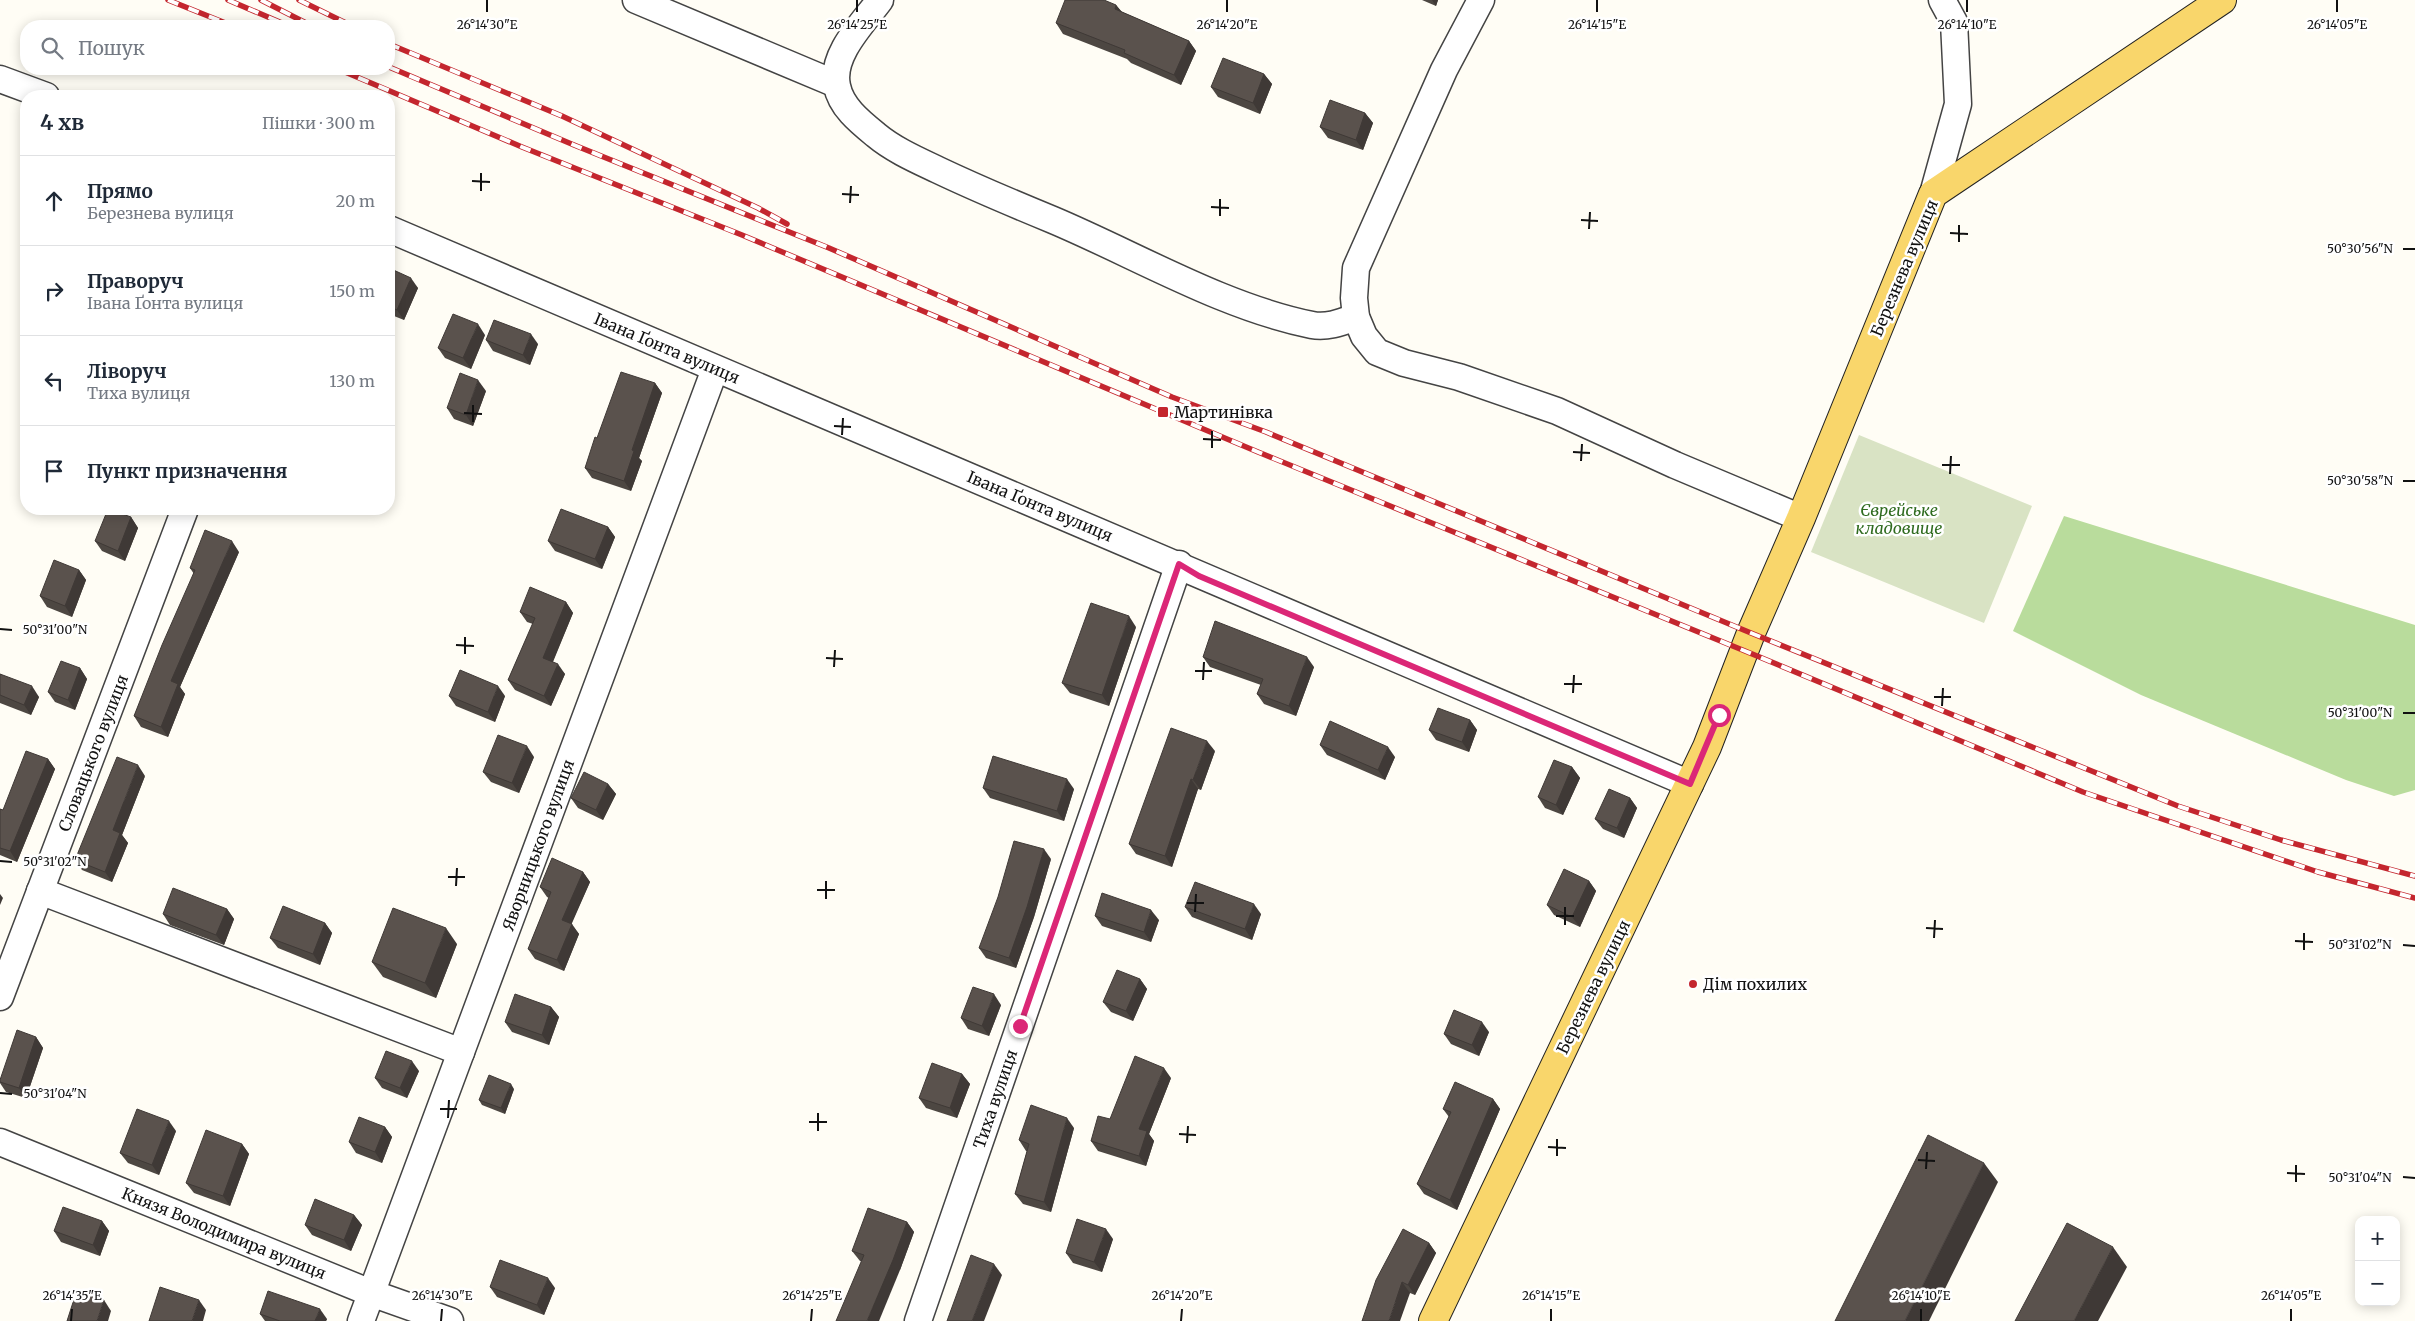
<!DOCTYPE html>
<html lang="uk">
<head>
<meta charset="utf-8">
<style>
  :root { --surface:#fff; --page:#f6f6f7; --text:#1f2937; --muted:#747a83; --line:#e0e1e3 }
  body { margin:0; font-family:Merriweather,serif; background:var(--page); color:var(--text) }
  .controls { position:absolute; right:15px; bottom:15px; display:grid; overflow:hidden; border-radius:10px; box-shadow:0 2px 12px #0003 }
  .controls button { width:45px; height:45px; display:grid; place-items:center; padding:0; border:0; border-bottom:1px solid var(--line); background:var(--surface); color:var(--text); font:25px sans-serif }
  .stop { position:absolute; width:15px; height:15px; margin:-11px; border:4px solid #db2777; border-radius:50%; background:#fff }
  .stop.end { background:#db2777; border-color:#fff; box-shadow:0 1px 5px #0008 }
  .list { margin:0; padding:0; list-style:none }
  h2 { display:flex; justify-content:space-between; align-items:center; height:65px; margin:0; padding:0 20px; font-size:21px }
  h2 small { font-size:16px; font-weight:400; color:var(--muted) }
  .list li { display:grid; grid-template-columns:32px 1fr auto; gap:15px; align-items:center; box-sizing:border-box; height:90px; padding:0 20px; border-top:1px solid var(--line) }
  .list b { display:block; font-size:19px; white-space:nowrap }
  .list p { margin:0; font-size:16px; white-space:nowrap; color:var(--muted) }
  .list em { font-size:16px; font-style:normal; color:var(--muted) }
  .icon { flex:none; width:28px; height:28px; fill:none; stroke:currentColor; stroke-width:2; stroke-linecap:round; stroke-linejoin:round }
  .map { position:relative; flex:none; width:2415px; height:1321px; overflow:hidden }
  .search { position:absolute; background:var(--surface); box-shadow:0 2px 12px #0003; left:20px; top:20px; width:375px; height:55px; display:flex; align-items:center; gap:12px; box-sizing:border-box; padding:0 18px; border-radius:20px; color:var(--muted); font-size:19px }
  .panel { position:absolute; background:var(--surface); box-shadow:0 2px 12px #0003; left:20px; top:90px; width:375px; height:425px; border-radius:20px }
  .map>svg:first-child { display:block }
  .forest { fill:#b9dc9c }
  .cemetery { fill:#d9e3c4 }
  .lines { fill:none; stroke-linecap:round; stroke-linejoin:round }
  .minor-casing { stroke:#444; stroke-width:29 }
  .major-casing { stroke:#222; stroke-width:30 }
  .minor { stroke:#fff; stroke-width:26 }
  .major { stroke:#f9d66b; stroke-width:28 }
  .rail-casing { stroke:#c4262e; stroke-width:5.5 }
  .rail { stroke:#fff; stroke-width:4; stroke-dasharray:11; stroke-linecap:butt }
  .wall { fill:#4d4742 }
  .shaded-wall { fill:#3f3936 }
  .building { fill:#5a524d; stroke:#3f3936 }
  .route { stroke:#db2777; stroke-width:6 }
  .ticks { fill:none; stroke:#111; stroke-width:2 }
  .poi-dot { fill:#c4262e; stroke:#fff; stroke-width:2 }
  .labels { text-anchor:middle; stroke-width:5; stroke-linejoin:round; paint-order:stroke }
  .street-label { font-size:16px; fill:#111; stroke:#fff }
  .poi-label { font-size:16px; fill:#111; stroke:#fff; text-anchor:start }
  .park-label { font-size:16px; font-style:italic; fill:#2f6b1f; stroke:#fff }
  .ticks-label { font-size:12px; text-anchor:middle; fill:#111; stroke:#fff; stroke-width:5; stroke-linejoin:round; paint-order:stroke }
</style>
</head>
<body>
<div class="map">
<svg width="2415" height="1321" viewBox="0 0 2415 1321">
  <rect width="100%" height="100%" fill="#fffdf5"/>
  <polygon class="forest" points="2064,516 2415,625 2415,790 2394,796 2346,780 2141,695 2013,631"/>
  <polygon class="cemetery" points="1859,435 2032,506 1984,623 1811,552"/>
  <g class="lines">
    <defs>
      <g id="minor">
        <polyline points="636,0 836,84"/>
        <path d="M880,0C864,22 830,55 837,86C841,107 860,122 876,135C894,150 917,160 938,170C976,188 1014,204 1053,220C1136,255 1223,307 1312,325C1327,328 1342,322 1356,317"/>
        <polyline points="1481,0 1444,70 1356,268 1354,298 1356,317 1364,336 1377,352 1404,363 1459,377 1557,411 1675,465 1801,518"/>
        <polyline points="0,79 46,96"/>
        <polyline points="1933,194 1958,104 1954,22 1942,0"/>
        <polyline points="389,229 1690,784"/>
        <polyline points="40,891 461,1052"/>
        <polyline points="0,997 185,509"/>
        <polyline points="0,1142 371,1293 450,1321"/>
        <polyline points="361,1321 715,369"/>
        <polyline points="918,1321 1179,564"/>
      </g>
      <polyline id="major" points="1433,1321 1707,747 1751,633 1801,518 1933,194 2222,0"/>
    </defs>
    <use href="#minor" class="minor-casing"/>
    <use href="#major" class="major-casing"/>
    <use href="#minor" class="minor"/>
    <use href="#major" class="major"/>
    <defs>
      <g id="rail">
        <polyline points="168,0 233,26"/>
        <polyline points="228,0 289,26"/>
        <polyline points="261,0 312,26"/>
        <polyline points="299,0 352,26"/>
        <polyline points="389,44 562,116 758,208 787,224"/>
        <polyline points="389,67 574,145 829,248 1172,397 1266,432 1751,633 2178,806 2281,840 2415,876"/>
        <polyline points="338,69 522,147 742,235 1258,452 1745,651 2083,792 2318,872 2415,898"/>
      </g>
    </defs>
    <use href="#rail" class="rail-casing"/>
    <use href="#rail" class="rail"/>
  </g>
  <g class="wall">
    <polygon points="1422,0 1438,0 1436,6"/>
    <polygon points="1116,5 1122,12 1189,41 1196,51 1181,85 1131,63 1127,59 1063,34 1056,23"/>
    <polygon points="1264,74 1272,84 1260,114 1218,97 1211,87"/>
    <polygon points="1365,113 1373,123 1363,150 1328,138 1320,127"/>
    <polygon points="389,268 418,288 404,320 389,314"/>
    <polygon points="485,335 471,369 445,358 438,348"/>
    <polygon points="486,340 538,344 530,365 493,351"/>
    <polygon points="655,383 662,393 639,458 642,461 631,491 592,478 585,468 597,438"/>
    <polygon points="486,391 473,426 454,419 447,408"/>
    <polygon points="131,517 138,528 125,561 102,551 95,541"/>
    <polygon points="608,527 615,537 602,569 555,551 548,541"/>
    <polygon points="239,552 180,687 185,694 168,737 141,727 134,716 194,574 190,568"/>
    <polygon points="79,570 86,580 72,617 47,607 40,596"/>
    <polygon points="566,602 573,613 553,662 565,674 551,706 515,690 508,680 533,624 527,622 520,612"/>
    <polygon points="1136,627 1109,706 1070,693 1062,683"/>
    <polygon points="1203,657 1314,667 1296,716 1264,704 1257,694 1261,685 1210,667"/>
    <polygon points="80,668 87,679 75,710 55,702 48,692"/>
    <polygon points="0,674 39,697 31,715 0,703"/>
    <polygon points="449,696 505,696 495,722 456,706"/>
    <polygon points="1470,720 1477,730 1469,752 1436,740 1429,730"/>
    <polygon points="1320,745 1395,757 1385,780 1327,755"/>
    <polygon points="1215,751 1201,790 1198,789 1172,867 1136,854 1129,844"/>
    <polygon points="534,757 519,793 491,782 483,772"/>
    <polygon points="48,759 55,769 17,862 0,855 0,809 3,810"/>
    <polygon points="1572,767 1580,778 1563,815 1545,808 1538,797"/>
    <polygon points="145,776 122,835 128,843 112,882 82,870 75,860"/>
    <polygon points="608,784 616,794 603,820 578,808 571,798"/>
    <polygon points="983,788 1074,789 1064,821 990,798"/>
    <polygon points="1630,798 1637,808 1624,838 1603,829 1595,819"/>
    <polygon points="1051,859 1034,917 1016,968 986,958 979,948"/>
    <polygon points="583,872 590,882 571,924 579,934 564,971 535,959 528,949 549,898 547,897 540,887"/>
    <polygon points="1589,881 1596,891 1580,927 1554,915 1547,905"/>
    <polygon points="1185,907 1261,914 1252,940 1192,917"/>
    <polygon points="227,909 234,919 224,945 170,925 163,914"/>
    <polygon points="1095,916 1159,920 1151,942 1102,926"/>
    <polygon points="325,923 332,933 320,965 278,948 270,938"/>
    <polygon points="457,944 436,998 383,977 372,962"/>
    <polygon points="1140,979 1147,989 1133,1021 1111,1012 1103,1002"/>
    <polygon points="1001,1005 989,1036 968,1029 961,1018"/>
    <polygon points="551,1007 559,1017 549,1045 512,1032 505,1022"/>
    <polygon points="1489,1032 1479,1056 1451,1044 1444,1034"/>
    <polygon points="36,1037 43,1048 26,1098 6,1092 0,1083 0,1080"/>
    <polygon points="419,1071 407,1098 382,1088 375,1078"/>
    <polygon points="962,1074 970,1084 957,1118 926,1108 919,1098"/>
    <polygon points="1171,1078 1149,1134 1154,1141 1146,1166 1098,1151 1091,1141 1110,1119"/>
    <polygon points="514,1089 505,1114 482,1105 479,1100"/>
    <polygon points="1493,1099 1500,1109 1457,1210 1424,1194 1417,1184 1449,1117 1443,1109"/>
    <polygon points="385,1127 392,1137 382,1163 356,1153 349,1142"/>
    <polygon points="1074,1128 1051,1212 1023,1204 1015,1194 1027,1151 1026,1151 1019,1140"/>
    <polygon points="176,1131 159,1175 128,1163 120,1153"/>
    <polygon points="242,1144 249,1154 230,1206 194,1193 186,1183"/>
    <polygon points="354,1215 362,1225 351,1251 312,1235 305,1225"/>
    <polygon points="102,1221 109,1231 100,1256 61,1242 54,1231"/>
    <polygon points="907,1222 914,1232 900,1270 860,1261 852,1251"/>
    <polygon points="1113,1239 1102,1272 1073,1263 1066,1253"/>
    <polygon points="1429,1243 1436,1253 1415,1295 1410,1293 1362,1321"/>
    <polygon points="490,1287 555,1288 544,1315 497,1297"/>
    <polygon points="260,1314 327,1319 326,1321 265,1321"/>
  </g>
  <g class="shaded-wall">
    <polygon points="1432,0 1438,0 1436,6"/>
    <polygon points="1116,5 1124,15 1115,9"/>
    <polygon points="1189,41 1196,51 1181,85 1174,75"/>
    <polygon points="1264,74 1272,84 1260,114 1253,103"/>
    <polygon points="1365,113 1373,123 1363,150 1356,140"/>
    <polygon points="411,278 418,288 404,320 397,310"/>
    <polygon points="478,324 485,335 471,369 463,358"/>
    <polygon points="531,334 538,344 530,365 523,355"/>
    <polygon points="478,380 486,391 473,426 466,415"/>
    <polygon points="655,383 662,393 639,458 642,461 631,491 624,481 632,450"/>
    <polygon points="131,517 138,528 125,561 118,551"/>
    <polygon points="608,527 615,537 602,569 595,559"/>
    <polygon points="232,541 239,552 180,687 185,694 168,737 161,727 171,681"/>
    <polygon points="79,570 86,580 72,617 65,606"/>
    <polygon points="566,602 573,613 550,668 543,658"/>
    <polygon points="1129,616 1136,627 1109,706 1102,695"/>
    <polygon points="1307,657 1314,667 1296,716 1289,706"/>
    <polygon points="558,664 565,674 551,706 544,696"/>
    <polygon points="80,668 87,679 75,710 68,700"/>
    <polygon points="32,686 39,697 31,715 24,705"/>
    <polygon points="498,686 505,696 495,722 488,712"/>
    <polygon points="1470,720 1477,730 1469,752 1462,742"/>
    <polygon points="1207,741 1215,751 1201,790 1193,780"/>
    <polygon points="527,746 534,757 519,793 512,783"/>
    <polygon points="1388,747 1395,757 1385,780 1378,770"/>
    <polygon points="48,759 55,769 17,862 10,851"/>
    <polygon points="138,765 145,776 122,835 128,843 112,882 105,872 113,830"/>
    <polygon points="1572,767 1580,778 1563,815 1556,805"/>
    <polygon points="1067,779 1074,789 1064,821 1057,811"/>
    <polygon points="1191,779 1198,789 1172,867 1165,856"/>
    <polygon points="608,784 616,794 603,820 596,810"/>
    <polygon points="1630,798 1637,808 1624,838 1617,828"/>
    <polygon points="1044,849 1051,859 1034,917 1016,968 1009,958"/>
    <polygon points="583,872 590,882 569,930 562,920"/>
    <polygon points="1589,881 1596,891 1580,927 1572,917"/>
    <polygon points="0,894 3,898 0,905"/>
    <polygon points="1254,904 1261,914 1252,940 1245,929"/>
    <polygon points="227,909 234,919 224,945 216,935"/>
    <polygon points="1151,910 1159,920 1151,942 1144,932"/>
    <polygon points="325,923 332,933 320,965 313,954"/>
    <polygon points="572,924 579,934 564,971 557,960"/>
    <polygon points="446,928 457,944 436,998 425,983"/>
    <polygon points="1140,979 1147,989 1133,1021 1126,1011"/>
    <polygon points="994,994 1001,1005 989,1036 982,1026"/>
    <polygon points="551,1007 559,1017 549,1045 542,1035"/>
    <polygon points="1482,1022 1489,1032 1479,1056 1472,1045"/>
    <polygon points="36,1037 43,1048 26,1098 19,1088"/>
    <polygon points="412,1061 419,1071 407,1098 400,1088"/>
    <polygon points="1164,1068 1171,1078 1149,1134 1154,1141 1146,1166 1139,1156 1139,1129"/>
    <polygon points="962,1074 970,1084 957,1118 950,1108"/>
    <polygon points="511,1084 514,1089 505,1114 501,1108"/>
    <polygon points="1493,1099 1500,1109 1457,1210 1450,1200"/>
    <polygon points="1067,1118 1074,1128 1051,1212 1044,1202"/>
    <polygon points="169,1121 176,1131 159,1175 152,1165"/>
    <polygon points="385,1127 392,1137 382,1163 375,1152"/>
    <polygon points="242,1144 249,1154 230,1206 223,1196"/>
    <polygon points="1984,1163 1998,1182 1929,1321 1905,1321"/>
    <polygon points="354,1215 362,1225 351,1251 344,1240"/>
    <polygon points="102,1221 109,1231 100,1256 93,1245"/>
    <polygon points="907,1222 914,1232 900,1270 879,1321 867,1321"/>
    <polygon points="1106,1229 1113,1239 1102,1272 1094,1262"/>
    <polygon points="1429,1243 1436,1253 1415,1295 1408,1285"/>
    <polygon points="2113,1247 2127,1267 2098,1321 2074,1321"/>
    <polygon points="994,1264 1002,1275 984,1321 972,1321"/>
    <polygon points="548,1278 555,1288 544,1315 537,1305"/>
    <polygon points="1402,1282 1410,1293 1400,1321 1389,1321"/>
    <polygon points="104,1300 111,1311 108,1321 97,1321"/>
    <polygon points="199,1300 206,1310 203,1321 192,1321"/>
    <polygon points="320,1309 327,1319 326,1321 315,1321"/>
  </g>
  <g class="building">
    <polygon points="1065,0 1104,0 1116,5 1115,9 1189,41 1174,75 1124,53 1125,50 1056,23"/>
    <polygon points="1223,58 1264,74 1253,103 1211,87"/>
    <polygon points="1330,100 1365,113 1356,140 1320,127"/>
    <polygon points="389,268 411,278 397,310 389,306"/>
    <polygon points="453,314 478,324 463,358 438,348"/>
    <polygon points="494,320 531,334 523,355 486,340"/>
    <polygon points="621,372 655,383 632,450 634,451 624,481 585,468 595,437 597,438"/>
    <polygon points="460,373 478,380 466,415 447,408"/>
    <polygon points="108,509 131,517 118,551 95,541"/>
    <polygon points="561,509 608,527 595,559 548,541"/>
    <polygon points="205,530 232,541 171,681 178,684 161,727 134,716 162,645 195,570 190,568"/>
    <polygon points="54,560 79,570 65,606 40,596"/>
    <polygon points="530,587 566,602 543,658 558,664 544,696 508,680 535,618 520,612"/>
    <polygon points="1091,603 1129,616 1102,695 1062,683"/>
    <polygon points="1215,621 1307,657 1289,706 1257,694 1263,679 1203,657"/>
    <polygon points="61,661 80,668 68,700 48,692"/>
    <polygon points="460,670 498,686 488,712 449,696"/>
    <polygon points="0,674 32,686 24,705 0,695"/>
    <polygon points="1438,708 1470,720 1462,742 1429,730"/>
    <polygon points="1330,721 1388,747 1378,770 1320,745"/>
    <polygon points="1171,728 1207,741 1193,780 1191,779 1165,856 1129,844"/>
    <polygon points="498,735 527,746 512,783 483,772"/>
    <polygon points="26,751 48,759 10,851 0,848 0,809 3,810"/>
    <polygon points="993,756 1067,779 1057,811 983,788"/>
    <polygon points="117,757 138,765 113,830 120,833 105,872 75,860"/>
    <polygon points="1554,760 1572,767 1556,805 1538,797"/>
    <polygon points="584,772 608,784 596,810 571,798"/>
    <polygon points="1609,789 1630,798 1617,828 1595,819"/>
    <polygon points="1014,841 1044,849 1027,907 1009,958 979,948 998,897"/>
    <polygon points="552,858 583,872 562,920 572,924 557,960 528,949 551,892 540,887"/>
    <polygon points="1564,869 1589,881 1572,917 1547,905"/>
    <polygon points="1195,882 1254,904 1245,929 1185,907"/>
    <polygon points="173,888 227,909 216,935 163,914"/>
    <polygon points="1102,893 1151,910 1144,932 1095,916"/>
    <polygon points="283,906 325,923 313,954 270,938"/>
    <polygon points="393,908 446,928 425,983 372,962"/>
    <polygon points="1117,970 1140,979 1126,1011 1103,1002"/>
    <polygon points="973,987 994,994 982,1026 961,1018"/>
    <polygon points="515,994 551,1007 542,1035 505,1022"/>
    <polygon points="1454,1010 1482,1022 1472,1045 1444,1034"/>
    <polygon points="17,1030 36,1037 19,1088 0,1082 0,1080"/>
    <polygon points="386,1051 412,1061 400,1088 375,1078"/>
    <polygon points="1135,1056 1164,1068 1139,1129 1147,1131 1139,1156 1091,1141 1098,1116 1110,1119"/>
    <polygon points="932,1063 962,1074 950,1108 919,1098"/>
    <polygon points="489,1075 511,1084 501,1108 479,1100"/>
    <polygon points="1455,1082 1493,1099 1450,1200 1417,1184 1451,1112 1443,1109"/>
    <polygon points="1031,1105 1067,1118 1044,1202 1015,1194 1029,1144 1019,1140"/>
    <polygon points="137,1109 169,1121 152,1165 120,1153"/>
    <polygon points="359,1117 385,1127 375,1152 349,1142"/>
    <polygon points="206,1130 242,1144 223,1196 186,1183"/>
    <polygon points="1928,1135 1984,1163 1905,1321 1835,1321"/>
    <polygon points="315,1199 354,1215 344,1240 305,1225"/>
    <polygon points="63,1207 102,1221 93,1245 54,1231"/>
    <polygon points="868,1208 907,1222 893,1260 867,1321 836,1321 864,1255 852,1251"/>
    <polygon points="1077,1219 1106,1229 1094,1262 1066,1253"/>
    <polygon points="2067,1223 2113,1247 2074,1321 2015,1321"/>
    <polygon points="1403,1229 1429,1243 1408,1285 1402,1282 1389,1321 1362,1321 1376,1280"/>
    <polygon points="971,1255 994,1264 972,1321 947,1321"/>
    <polygon points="500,1260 548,1278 537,1305 490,1287"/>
    <polygon points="160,1287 199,1300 192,1321 149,1321"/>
    <polygon points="77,1290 104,1300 97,1321 67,1321"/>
    <polygon points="268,1291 320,1309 315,1321 280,1321 260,1314"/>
  </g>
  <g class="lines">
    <polyline class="route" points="1020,1026 1179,564 1199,576 1690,784 1719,715"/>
  </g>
  <path class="ticks" d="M487,12V0M857,12V0M1227,12V0M1597,12V0M1967,12V0M2337,12V0M472,181L490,182M481,191V173M842,194L859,195M850,203L851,186M1211,207L1229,208M1220,216V199M1581,220L1598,221M1589,229L1590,212M1950,233L1968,234M1959,242V225M2403,249H2415M464,413L482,414M473,422V405M834,426L851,427M842,435L843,418M1203,439L1221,440M1212,448V431M1573,452L1590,453M1581,461L1582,444M1942,465H1960M1950,474L1951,456M2403,481H2415M0,629L12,630M456,645L474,646M465,654V637M826,658L843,659M834,667L835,650M1195,671H1212M1203,680L1204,662M1564,684H1582M1573,693L1574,675M1934,697H1951M1942,706L1943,688M2403,713H2415M0,861L12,862M448,877H465M456,886L457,868M817,890H835M826,899V881M1187,903H1204M1195,912L1196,894M1556,916H1574M1565,925V907M1926,928L1943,929M1934,938L1935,920M2295,941L2313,942M2403,945L2415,946M2304,950V933M0,1093L12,1094M440,1109H457M448,1118L449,1100M809,1122H827M818,1131V1113M1179,1134L1196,1135M1187,1143L1188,1126M1548,1147L1566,1148M1557,1156V1139M1918,1160L1935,1161M1926,1169L1927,1152M2287,1173L2305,1174M2403,1177L2415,1178M2296,1182V1165M71,1321L72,1309M441,1321L442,1309M811,1321L812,1309M1181,1321L1182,1309M1551,1321V1309M1921,1321V1309M2291,1321V1309"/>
  <g class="poi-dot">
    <rect x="1157" y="406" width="12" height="12" rx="2.5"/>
    <circle cx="1693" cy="984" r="5"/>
  </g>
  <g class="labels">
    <g class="street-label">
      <text transform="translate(1904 268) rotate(-67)" y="6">Березнева вулиця</text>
      <text transform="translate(667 348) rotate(23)" y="6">Івана Ґонта вулиця</text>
      <text transform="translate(1040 506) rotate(23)" y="6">Івана Ґонта вулиця</text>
      <text transform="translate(93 753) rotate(-69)" y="6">Словацького вулиця</text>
      <text transform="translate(538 845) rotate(-70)" y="6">Яворницького вулиця</text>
      <text transform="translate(1593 987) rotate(-64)" y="6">Березнева вулиця</text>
      <text transform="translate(995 1099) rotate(-71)" y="6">Тиха вулиця</text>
      <text transform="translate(224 1233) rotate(22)" y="6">Князя Володимира вулиця</text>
    </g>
    <g class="poi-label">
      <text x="1174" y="418">Мартинівка</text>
      <text x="1703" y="990">Дiм похилих</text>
    </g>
    <g class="park-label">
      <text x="1899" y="516">Єврейське<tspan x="1899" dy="18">кладовище</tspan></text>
    </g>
  </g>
  <g class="ticks-label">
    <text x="487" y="29">26°14'30"E</text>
    <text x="857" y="29">26°14'25"E</text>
    <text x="1227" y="29">26°14'20"E</text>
    <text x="1597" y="29">26°14'15"E</text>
    <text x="1967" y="29">26°14'10"E</text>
    <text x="2337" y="29">26°14'05"E</text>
    <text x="2360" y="253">50°30'56"N</text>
    <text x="2360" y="485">50°30'58"N</text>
    <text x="55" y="634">50°31'00"N</text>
    <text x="2360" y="717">50°31'00"N</text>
    <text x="55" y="866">50°31'02"N</text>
    <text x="2360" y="949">50°31'02"N</text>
    <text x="55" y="1098">50°31'04"N</text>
    <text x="2360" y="1182">50°31'04"N</text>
    <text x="72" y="1300">26°14'35"E</text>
    <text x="442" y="1300">26°14'30"E</text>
    <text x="812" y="1300">26°14'25"E</text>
    <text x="1182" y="1300">26°14'20"E</text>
    <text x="1551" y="1300">26°14'15"E</text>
    <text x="1921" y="1300">26°14'10"E</text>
    <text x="2291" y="1300">26°14'05"E</text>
  </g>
</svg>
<div class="controls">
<button>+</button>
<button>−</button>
</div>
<div class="stop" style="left:1719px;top:715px"></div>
<div class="stop end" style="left:1020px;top:1026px"></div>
<div class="search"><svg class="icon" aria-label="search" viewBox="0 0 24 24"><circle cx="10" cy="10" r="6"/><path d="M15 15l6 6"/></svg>Пошук</div>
<section class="panel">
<h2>4 хв<small>Пішки · 300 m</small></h2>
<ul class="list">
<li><svg class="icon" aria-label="ahead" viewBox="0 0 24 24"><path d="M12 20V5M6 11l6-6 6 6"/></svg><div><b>Прямо</b><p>Березнева вулиця</p></div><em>20 m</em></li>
<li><svg class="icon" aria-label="right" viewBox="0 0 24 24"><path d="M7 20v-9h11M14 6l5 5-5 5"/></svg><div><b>Праворуч</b><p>Івана Ґонта вулиця</p></div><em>150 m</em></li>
<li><svg class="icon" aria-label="left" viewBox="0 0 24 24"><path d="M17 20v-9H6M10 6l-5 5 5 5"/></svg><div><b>Ліворуч</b><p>Тиха вулиця</p></div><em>130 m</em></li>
<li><svg class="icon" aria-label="arrive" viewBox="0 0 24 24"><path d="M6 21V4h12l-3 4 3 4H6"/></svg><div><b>Пункт призначення</b></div></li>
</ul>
</section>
</div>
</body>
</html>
